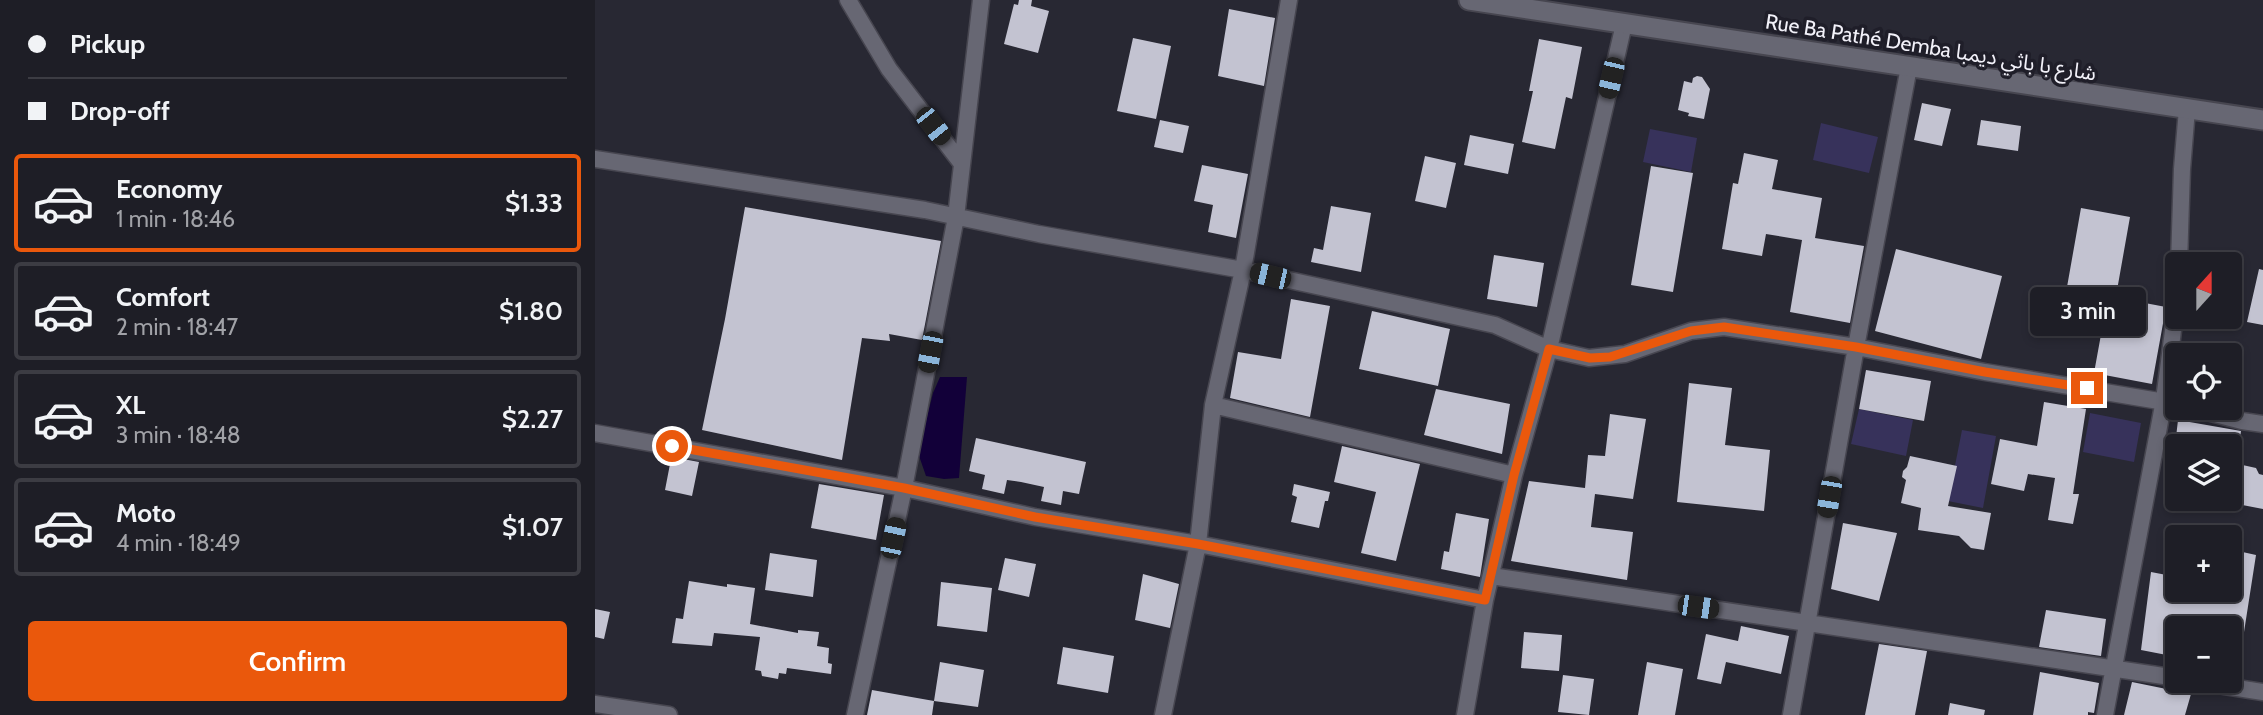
<!DOCTYPE html>
<html lang="en">
<head>
<meta charset="utf-8">
<style>
	body { margin:0; font-family:Cabin,"Noto Sans Arabic",sans-serif; background:#26272e; color:#f1f3f6; height:100vh; display:flex; flex-direction:column; font-size:26px; white-space:nowrap }
	* { box-sizing:border-box; margin:0 }
	p { font-size:23px; color:#a1a2a7 }
	.icon { flex:none; width:38px; height:38px; fill:none; stroke:currentColor; stroke-width:2; stroke-linecap:round; stroke-linejoin:round }
	.map { position:relative; flex:1; overflow:hidden }
	.side { display:flex; flex-direction:column; background:#1e1e26; width:595px }
	.side>* { flex:none }
	.banner { display:grid; align-content:center; height:154px; padding:0 28px; background:#1e1e26 }
	.needle { width:46px; rotate:21deg }
	.fabs { position:absolute; left:1570px; top:252px; display:grid; gap:14px }
	.fabs a { display:grid; place-items:center; width:77px; height:77px; border-radius:7px; background:#1e1e26; box-shadow:0 4px 10px #0003,0 0 0 2px #3c3c43; font-size:35px }
	.end { position:absolute; width:32px; height:32px; margin:-16px; border:9px solid #ea580c; background:#fff; box-shadow:0 0 0 4px #fff }
	.from { border-radius:50% }
	.bubble { position:absolute; height:49px; border-radius:7px; background:#1e1e26; box-shadow:0 4px 10px #0003,0 0 0 2px #3c3c43; font-size:23px; font-weight:600; line-height:49px; text-align:center }
	.car { position:absolute; width:21px; height:42px; margin:-21px -10px; border-radius:9px; box-shadow:0 0 5px 2px #0007; background:linear-gradient(#222 24%,#8ab4d8 0 40%,#222 0 76%,#8ab4d8 0 86%,#222 0) }
	.banner b { display:flex; align-items:center; gap:24px; height:66px; font-size:26px }
	.banner b+b { border-top:2px solid #3c3c43 }
	.banner i { width:18px; height:18px; background:#f1f3f6 }
	ul { padding:0; list-style:none }
	li { display:flex; align-items:center; gap:21px; height:98px; margin:0 14px 10px; padding:0 14px; border:4px solid #3c3c43; border-radius:7px }
	li div { flex:1 }
	li b { display:block; font-size:26px }
	li em { font-style:normal; font-weight:600 }
	li.active { border-color:#ea580c }
	li>.icon { width:63px; height:63px; stroke-width:1.5 }
	.action { display:flex; gap:14px; margin-top:auto; padding:14px 28px }
	.action a { flex:1; height:80px; border-radius:7px; background:#ea580c; color:#fff; font-size:28px; font-weight:600; line-height:80px; text-align:center }
	main { display:flex; flex:1; min-height:0 }
	.map>svg:first-child { display:block }
	.green { fill:#37325b }
	.water { fill:#120039 }
	.building { fill:#c3c3d1 }
	.lines { fill:none; stroke-linecap:round; stroke-linejoin:round }
	.minor-casing { stroke:#474650; stroke-width:19 }
	.tertiary-casing { stroke:#474650; stroke-width:23 }
	.minor { stroke:#676773; stroke-width:16 }
	.tertiary { stroke:#676773; stroke-width:19 }
	.route { stroke:#ea580c; stroke-width:9 }
	.labels { text-anchor:middle; dominant-baseline:central; stroke-width:7; stroke-linejoin:round; paint-order:stroke }
	.street-label { font-size:21px; fill:#f2f1f9; stroke:#1f1e29 }
</style>
</head>
<body>
<main>
<section class="side">
<div class="banner">
<b><i class="from"></i>Pickup</b>
<b><i></i>Drop-off</b>
</div>
<ul>
<li class="active"><svg class="icon" aria-label="car" viewBox="0 0 24 24"><path d="M5 17H2v-5l4-1 3-4h7l3 4 3 1v5h-3M9 17h6M6 11h13"/><circle cx="7" cy="17" r="2"/><circle cx="17" cy="17" r="2"/></svg><div><b>Economy</b><p>1 min · 18:46</p></div><em>$1.33</em></li>
<li><svg class="icon" aria-label="car" viewBox="0 0 24 24"><path d="M5 17H2v-5l4-1 3-4h7l3 4 3 1v5h-3M9 17h6M6 11h13"/><circle cx="7" cy="17" r="2"/><circle cx="17" cy="17" r="2"/></svg><div><b>Comfort</b><p>2 min · 18:47</p></div><em>$1.80</em></li>
<li><svg class="icon" aria-label="car" viewBox="0 0 24 24"><path d="M5 17H2v-5l4-1 3-4h7l3 4 3 1v5h-3M9 17h6M6 11h13"/><circle cx="7" cy="17" r="2"/><circle cx="17" cy="17" r="2"/></svg><div><b>XL</b><p>3 min · 18:48</p></div><em>$2.27</em></li>
<li><svg class="icon" aria-label="car" viewBox="0 0 24 24"><path d="M5 17H2v-5l4-1 3-4h7l3 4 3 1v5h-3M9 17h6M6 11h13"/><circle cx="7" cy="17" r="2"/><circle cx="17" cy="17" r="2"/></svg><div><b>Moto</b><p>4 min · 18:49</p></div><em>$1.07</em></li>
</ul>
<div class="action"><a>Confirm</a></div>
</section>
<div class="map">
<svg width="1668" height="715" viewBox="0 0 1668 715">
	<rect width="100%" height="100%" fill="#282833"/>
	<path class="green" d="M1226 123 1283 137 1274 173 1218 160Z
		M1055 129 1102 138 1096 172 1048 162Z
		M1264 409 1318 420 1311 456 1256 444Z
		M1495 413 1546 423 1539 462 1488 452Z
		M1367 430 1401 436 1388 508 1353 501Z"/>
	<path class="water" d="M345 377H372L364 478 349 479 331 476 323 453 338 393Z"/>
	<path class="building" d="M424 0H437L436 6 454 11 443 53 409 44 419 4 423 5Z
		M634 9 680 18 669 86 623 76Z
		M538 38 576 46 561 119 522 111Z
		M944 39 987 47 977 99 971 97 960 149 927 142 938 91H934Z
		M1102 76 1107 77 1115 89 1109 119 1093 116 1094 113 1083 110 1089 81 1097 83 1098 78Z
		M1327 103 1356 109 1347 146 1319 140Z
		M565 120 594 126 588 153 559 147Z
		M1386 120 1426 126 1423 151 1382 145Z
		M875 135 919 144 913 174 869 165Z
		M1149 153 1183 160 1177 189 1227 198 1220 238 1269 246 1255 323 1195 312 1207 240 1171 234 1167 256 1127 249 1138 183 1143 184Z
		M830 156 861 163 851 208 820 201Z
		M607 165 653 174 641 238 613 232 618 205 599 201Z
		M1056 166 1098 173 1078 292 1036 285Z
		M736 206 776 213 766 272 716 262 719 248 728 250Z
		M150 207 346 241 327 340 294 334 295 341 267 338 247 460 107 430 130 319Z
		M1486 208 1535 217 1521 296 1472 287Z
		M1301 249 1407 276 1386 359 1280 331Z
		M899 255 949 263 942 307 892 299Z
		M1664 269 1668 270V325L1652 322Z
		M1513 296 1571 307 1557 384 1499 373Z
		M696 299 735 306 715 417 635 398 643 352 686 359Z
		M777 311 855 329 843 386 764 369Z
		M1271 370 1336 381 1329 421 1264 409Z
		M1094 383 1137 388 1130 445 1175 450 1169 511 1082 502Z
		M841 389 915 404 907 454 829 435Z
		M1449 402 1491 409 1478 494H1484L1478 524 1453 520 1460 478 1433 474 1429 491 1396 484 1405 439 1442 446Z
		M1015 414 1051 419 1038 499 1000 494 996 527 1038 532 1032 580 916 561 934 481 990 488 993 455 1010 456Z
		M1583 420 1646 431 1641 466H1634V446H1580Z
		M381 438 491 462 484 494 468 491 466 505 446 501 449 487 426 482 412 480 409 494 387 489 390 475 374 471Z
		M747 446 825 464 801 561 766 553 781 492 739 482Z
		M72 456 104 462 97 496 70 490 75 464 70 463Z
		M1315 456 1362 466 1353 506 1396 513 1389 550 1376 548 1364 536 1323 530 1326 508 1306 503 1311 480 1307 477 1308 471 1312 467Z
		M1643 464 1661 468 1664 474 1668 475V509L1637 503Z
		M224 484 289 495 281 540 216 528Z
		M699 484 735 492 733 501H730L724 528 696 522 702 497 697 495Z
		M861 513 894 519 885 577 846 569 849 551 854 552Z
		M1248 523 1302 533 1284 601 1236 589Z
		M1634 549 1661 555 1642 677 1634 676V628H1582V657L1546 650 1556 572 1582 577V590H1634Z
		M175 553 222 560 218 597 170 590Z
		M410 558 441 564 434 597 403 590Z
		M548 574 584 584 575 628 540 620Z
		M94 581 132 587V584L160 588 155 624 203 633V630L224 632 222 646 234 648 233 663 237 664 236 674 192 668 191 674 184 673 183 679 167 676 166 671 160 670 165 637 119 633 117 646 77 643 81 618 88 619Z
		M346 582 397 588 392 632 342 626Z
		M0 609 15 612 9 639 0 637Z
		M1451 610 1511 619 1506 656 1444 647Z
		M1146 626 1194 636 1186 674 1131 662 1126 684 1102 679 1111 634 1143 641Z
		M929 632 967 635 964 671 926 668Z
		M1284 644 1332 651 1320 715H1270Z
		M468 647 519 656 513 693 462 684Z
		M345 662 389 670 383 707 339 701Z
		M1052 662 1088 669 1080 715H1043Z
		M1445 672 1504 683 1499 713 1493 712V715H1438Z
		M968 675 999 679 994 715 963 712Z
		M1537 682 1596 694 1590 715H1529Z
		M277 690 339 701 337 715H272Z
		M1355 703 1390 710 1389 715H1353Z"/>
	<g class="lines">
		<defs>
			<path id="minor" d="M253 0 294 69 367 164
				M0 159 330 210 444 234 648 270 900 325 954 349 994 358 1030 354 1096 331 1129 327 1261 347 1390 372 1582 404
				M1584 264 1587 169 1592 109
				M618 405 919 475
				M1597 408 1647 421 1668 424
				M0 433 309 488 440 517 603 544 890 600
				M896 576 1582 678
				M1598 681 1668 692
				M0 704 74 715
				M260 715 309 488 361 217 386 0
				M568 715 603 544 618 405 648 270 694 0
				M870 715 890 600 919 475 954 349 1029 24
				M1196 715 1261 347 1314 67
				M1510 715 1569 400 1582 300"/>
			<path id="tertiary" d="M874 0 1668 120"/>
		</defs>
		<use href="#minor" class="minor-casing"/>
		<use href="#tertiary" class="tertiary-casing"/>
		<use href="#minor" class="minor"/>
		<use href="#tertiary" class="tertiary"/>
	</g>
	<g class="lines">
		<path class="route" d="M77 446 309 488 440 517 603 544 890 600 919 475 954 349 995 358 1015 357 1096 331 1129 327 1261 347 1390 372 1492 388"/>
	</g>
	<g class="labels">
		<g class="street-label">
			<text transform="translate(1336 47) rotate(9)">Rue Ba Pathé Demba شارع با باثي ديمبا</text>
		</g>
	</g>
</svg>
<div class="fabs">
<a><svg class="needle" viewBox="-14 -14 28 28"><path d="M0-13l5 13h-10z" fill="#e53935"/><path d="M0 13l5-13h-10z" fill="#a1a2a7"/></svg></a>
<a><svg class="icon" aria-label="locate" viewBox="0 0 24 24"><circle cx="12" cy="12" r="6"/><path d="M12 2v4M12 18v4M2 12h4M18 12h4"/></svg></a>
<a><svg class="icon" aria-label="layers" viewBox="0 0 24 24"><path d="M12 4l9 5-9 5-9-5zM3 14l9 5 9-5"/></svg></a>
<a>+</a>
<a>−</a>
</div>
<i class="end from" style="left:77px;top:446px"></i>
<i class="end" style="left:1492px;top:388px"></i>
<div class="bubble" style="left:1435px;top:287px;width:116px">3 min</div>
<i class="car" style="left:1016px;top:78px;rotate:193deg"></i>
<i class="car" style="left:338px;top:126px;rotate:142deg"></i>
<i class="car" style="left:675px;top:276px;rotate:283deg"></i>
<i class="car" style="left:335px;top:352px;rotate:191deg"></i>
<i class="car" style="left:1234px;top:497px;rotate:190deg"></i>
<i class="car" style="left:298px;top:538px;rotate:12deg"></i>
<i class="car" style="left:1103px;top:607px;rotate:98deg"></i>
</div>
</main>
</body>
</html>
